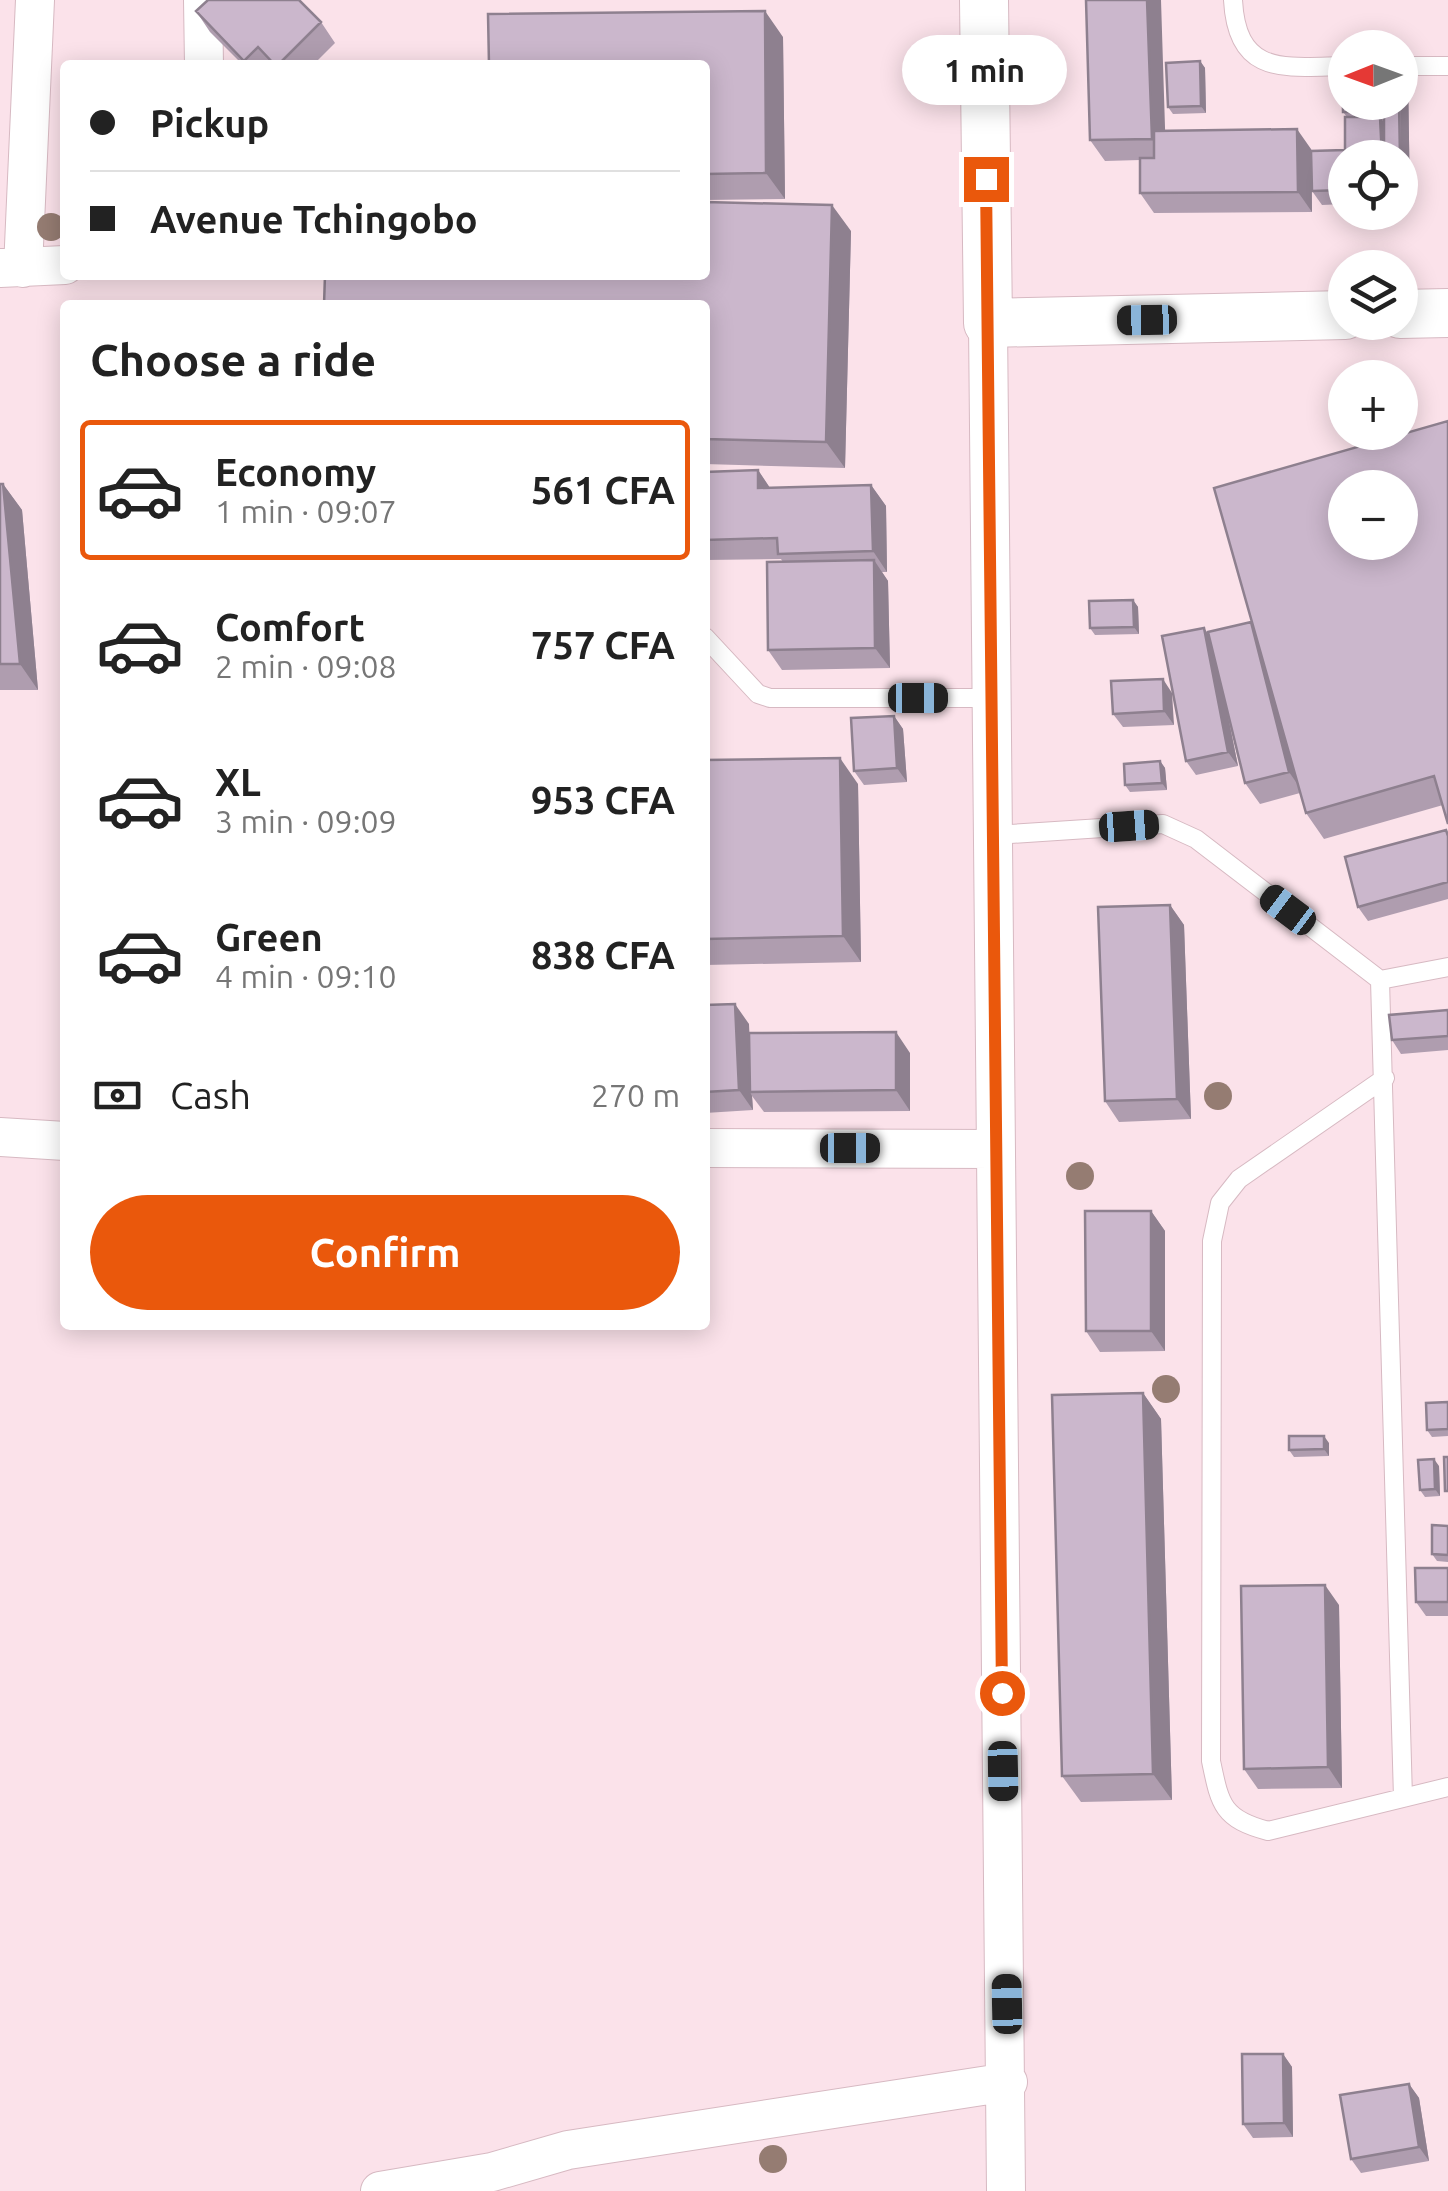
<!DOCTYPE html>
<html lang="en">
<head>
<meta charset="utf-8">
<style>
	body { margin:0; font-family:Ubuntu,sans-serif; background:#f6f6f6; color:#222; height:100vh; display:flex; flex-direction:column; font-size:38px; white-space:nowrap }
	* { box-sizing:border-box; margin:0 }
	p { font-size:32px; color:#767676 }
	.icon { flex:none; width:55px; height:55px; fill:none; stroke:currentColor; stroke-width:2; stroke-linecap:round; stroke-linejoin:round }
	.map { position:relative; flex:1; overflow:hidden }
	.details { position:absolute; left:60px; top:300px; width:650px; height:1030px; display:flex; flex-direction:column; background:#fff; border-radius:10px; box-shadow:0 5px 25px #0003 }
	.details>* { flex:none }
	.guide { position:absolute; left:60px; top:60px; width:650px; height:220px; border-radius:10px; box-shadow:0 5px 25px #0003; display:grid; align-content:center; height:220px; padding:0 30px; background:#fff }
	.needle { width:65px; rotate:269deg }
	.tools { position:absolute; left:1328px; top:30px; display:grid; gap:20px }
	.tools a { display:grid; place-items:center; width:90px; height:90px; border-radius:50%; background:#fff; box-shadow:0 5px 25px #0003; font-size:50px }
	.end { position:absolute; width:45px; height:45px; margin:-22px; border:12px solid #ea580c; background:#fff; box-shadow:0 0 0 5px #fff }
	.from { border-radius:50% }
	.bubble { position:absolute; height:70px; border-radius:35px; background:#fff; box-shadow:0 5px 25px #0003; font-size:32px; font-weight:600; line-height:70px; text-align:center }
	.car { position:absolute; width:30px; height:60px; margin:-30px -15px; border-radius:12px; box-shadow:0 0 8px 2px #0007; background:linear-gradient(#222 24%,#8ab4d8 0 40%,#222 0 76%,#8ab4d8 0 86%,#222 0) }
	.guide b { display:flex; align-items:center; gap:35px; height:95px; font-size:38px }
	.guide b+b { border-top:2px solid #e0e0e0 }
	.guide i { width:25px; height:25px; background:#222 }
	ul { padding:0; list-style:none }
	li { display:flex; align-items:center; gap:30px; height:140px; margin:0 20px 15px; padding:0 10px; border:5px solid transparent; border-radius:10px }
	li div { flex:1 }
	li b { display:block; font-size:38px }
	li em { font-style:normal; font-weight:600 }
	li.active { border-color:#ea580c }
	li>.icon { width:90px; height:90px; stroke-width:1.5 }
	h2 { padding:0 30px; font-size:45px; line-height:120px }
	.pay { display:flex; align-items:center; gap:25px; height:110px; padding:0 30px; font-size:38px }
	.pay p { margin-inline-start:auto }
	.primary-button { display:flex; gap:20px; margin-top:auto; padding:20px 30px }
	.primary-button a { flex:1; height:115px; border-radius:60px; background:#ea580c; color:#fff; font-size:40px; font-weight:600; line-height:115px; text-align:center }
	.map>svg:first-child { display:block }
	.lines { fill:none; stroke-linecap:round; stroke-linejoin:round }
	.service-casing { stroke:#d7b9c2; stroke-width:20 }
	.minor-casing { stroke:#d7b9c2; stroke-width:40 }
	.tertiary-casing { stroke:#d7b9c2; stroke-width:50 }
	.service { stroke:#fff; stroke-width:18 }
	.minor { stroke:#fff; stroke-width:38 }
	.tertiary { stroke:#fff; stroke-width:48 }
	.tree { fill:#957c72 }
	.wall { fill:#af9daf }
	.shaded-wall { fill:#8e808f }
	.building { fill:#cbb7cc; stroke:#8e808f; stroke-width:2.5; fill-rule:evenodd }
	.route { stroke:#ea580c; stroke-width:12 }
</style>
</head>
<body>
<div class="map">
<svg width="1448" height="2191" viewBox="0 0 1448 2191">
	<rect width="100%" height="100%" fill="#fbe2ea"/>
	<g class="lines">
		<defs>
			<path id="service" d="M1233 0C1237 77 1285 67 1345 66
				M1400 66H1448
				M705 637 758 694 770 698H993
				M995 835 1163 824 1196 839 1380 980 1448 967
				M1380 980 1403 1798
				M1385 1078 1239 1179 1220 1203 1212 1241 1211 1761C1220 1804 1222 1819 1268 1831L1448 1787"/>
			<path id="minor" d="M203 0 204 65
				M0 268 65 265
				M23 268 35 0
				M988 323 1006 2191
				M0 1137 65 1141
				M705 1148 995 1149
				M380 2191 492 2172 568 2150 1008 2082"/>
			<path id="tertiary" d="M984 0 988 323 1345 315
				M1400 314 1448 313"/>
		</defs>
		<use href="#service" class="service-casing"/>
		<use href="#minor" class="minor-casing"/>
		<use href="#tertiary" class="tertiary-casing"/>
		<use href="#service" class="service"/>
		<use href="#minor" class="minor"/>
		<use href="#tertiary" class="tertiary"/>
	</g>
	<g class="tree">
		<circle cx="51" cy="227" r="14"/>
		<circle cx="1218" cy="1096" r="14"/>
		<circle cx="1080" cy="1176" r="14"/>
		<circle cx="1166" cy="1389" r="14"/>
		<circle cx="773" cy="2159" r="14"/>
	</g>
	<path class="wall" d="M196 11 321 22 335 43 313 65H243L210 32Z
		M783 37 785 199 705 200V65Z
		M1200 61 1205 68 1206 113 1173 114 1168 107Z
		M1400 63 1408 74 1410 204H1400V158H1345V204L1322 205 1312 191V155V212L1154 213 1140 193V160L1105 161 1090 140 1165 130 1311 149 1312 151 1345 150 1347 117 1343 112 1400 102Z
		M851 231 845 468 705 464V305Z
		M1448 421 1443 805 1324 839 1306 813 1300 793 1260 804 1245 783 1227 711 1238 766 1196 775 1186 761 1204 628 1208 634 1251 622Z
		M758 470 770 488 871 485 886 506 887 572H882L888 581 890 668 782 670 768 650 783 562 781 559 705 560V472Z
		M0 484H3L22 510 38 690H0Z
		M1133 600 1138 607 1139 634 1095 635 1090 628Z
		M1163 679 1174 725 1123 727 1113 714Z
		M894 716 903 729 907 782 864 785 854 771Z
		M705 760 858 784 861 962 705 965Z
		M1160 761 1165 768 1167 790 1130 792 1125 785Z
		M1446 830 1448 832V899L1368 921 1358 907Z
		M1170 905 1184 925 1191 1119 1119 1122 1105 1101Z
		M705 1005 749 1024V1033L910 1053V1111L764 1112 752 1096 753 1110 705 1113Z
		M1448 1010V1050L1401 1054 1392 1040Z
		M1151 1211 1165 1231V1351L1100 1352 1086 1331Z
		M1143 1393 1161 1419 1172 1800 1081 1802 1062 1776Z
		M1448 1402V1436L1432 1437 1427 1430Z
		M1329 1443V1456L1294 1457 1289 1450Z
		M1439 1466 1440 1496 1425 1497 1420 1490Z
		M1448 1526V1562L1437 1561 1432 1554Z
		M1448 1568V1616H1426L1416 1602Z
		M1339 1605 1342 1788 1258 1789 1244 1769Z
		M1283 2054 1292 2067 1293 2137 1253 2138 1243 2124Z
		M1409 2084 1419 2098 1429 2161 1361 2173 1351 2159Z"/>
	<path class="shaded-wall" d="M1147 0H1161L1166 159 1152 139Z
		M765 11 783 37 785 199 766 173Z
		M1200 61 1205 68 1206 113 1201 106Z
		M1400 63 1408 74 1410 204 1401 190Z
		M1380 117 1390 131 1391 158H1382Z
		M1297 129 1311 149 1312 212 1298 192Z
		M832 205 851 231 845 468 826 442Z
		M758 470 772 491 758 488Z
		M3 484 22 510 38 690 20 664Z
		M871 485 886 506 887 572 873 551Z
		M874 560 888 581 890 668 875 648Z
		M1133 600 1138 607 1139 634 1134 627Z
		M1251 622 1303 792 1289 772Z
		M1204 628 1213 642 1238 766 1228 752Z
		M1163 679 1172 693 1174 725 1164 711Z
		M894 716 903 729 907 782 897 768Z
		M840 758 858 784 861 962 843 936Z
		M1160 761 1165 768 1167 790 1162 783Z
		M1170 905 1184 925 1191 1119 1177 1099Z
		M735 1004 749 1024 752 1092H750L752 1096 753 1110 739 1090Z
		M896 1032 910 1053V1111L896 1090Z
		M1151 1211 1165 1231V1351L1151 1331Z
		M1143 1393 1161 1419 1172 1800 1153 1774Z
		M1324 1436 1329 1443V1456L1324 1449Z
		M1434 1459 1439 1466 1440 1496 1435 1489Z
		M1325 1585 1339 1605 1342 1788 1328 1767Z
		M1283 2054 1292 2067 1293 2137 1284 2123Z
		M1409 2084 1419 2098 1429 2161 1419 2147Z"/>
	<path class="building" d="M208 0H299L321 22 278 65H275L258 47 244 61 196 11Z
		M1086 0H1147L1152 139 1090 140Z
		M765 11 766 173 705 174V65H489L488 14Z
		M1200 61 1201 106 1168 107 1166 63Z
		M1342 61H1345V102H1399L1400 158H1384V112H1343Z
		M1345 117H1380L1382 158H1345V190L1312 191 1311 151 1345 150Z
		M1297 129 1298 192 1140 193V158H1154V131Z
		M705 202 832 205 826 442 705 439V305H324L325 275H705Z
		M1448 421V824L1434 776 1306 813 1214 488ZM1345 488H1400V542H1345Z
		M758 470V488L871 485 873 551 778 554 777 538 705 540V472Z
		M0 484H3L20 664H0Z
		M874 560 875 648 768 650 767 562Z
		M1133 600 1134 627 1090 628 1089 601Z
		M1251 622 1289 772 1245 783 1208 632Z
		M1204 628 1228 752 1186 761 1162 636Z
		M1163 679 1164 711 1113 714 1111 681Z
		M894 716 897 768 854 771 851 718Z
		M840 758 843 936 705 939V760Z
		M1160 761 1162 783 1125 785 1124 764Z
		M1446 830 1448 836V882L1358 907 1345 857Z
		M1170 905 1177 1099 1105 1101 1098 907Z
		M735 1004 739 1090 705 1092V1005Z
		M1448 1010V1036L1392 1040 1389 1015Z
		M896 1032V1090L750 1092 749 1033Z
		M1085 1211H1151V1331H1086Z
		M1143 1393 1153 1774 1062 1776 1052 1395Z
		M1448 1402V1429L1427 1430 1426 1403Z
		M1289 1436H1324V1449L1289 1450Z
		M1444 1457H1448V1491H1445Z
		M1434 1459 1435 1489 1420 1490 1418 1460Z
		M1432 1525 1448 1526V1555L1432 1554Z
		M1415 1568H1448V1602H1416Z
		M1325 1585 1328 1767 1244 1769 1241 1586Z
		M1242 2054H1283L1284 2123 1243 2124Z
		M1409 2084 1419 2147 1351 2159 1340 2095Z"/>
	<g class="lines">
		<path class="route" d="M986 179 1002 1693"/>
	</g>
</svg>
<div class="tools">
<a><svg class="needle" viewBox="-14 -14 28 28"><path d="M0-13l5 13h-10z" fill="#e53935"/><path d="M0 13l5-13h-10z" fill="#767676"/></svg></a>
<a><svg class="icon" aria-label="locate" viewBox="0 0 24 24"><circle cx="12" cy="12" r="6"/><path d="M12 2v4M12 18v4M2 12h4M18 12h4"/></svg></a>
<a><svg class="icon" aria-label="layers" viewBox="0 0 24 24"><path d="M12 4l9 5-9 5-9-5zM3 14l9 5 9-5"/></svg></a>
<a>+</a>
<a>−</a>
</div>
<i class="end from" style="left:1002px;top:1693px"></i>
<i class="end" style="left:986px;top:179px"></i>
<div class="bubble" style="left:902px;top:35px;width:165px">1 min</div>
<i class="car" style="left:1147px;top:320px;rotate:269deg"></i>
<i class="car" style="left:918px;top:698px;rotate:90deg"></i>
<i class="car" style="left:1129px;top:826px;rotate:86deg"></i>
<i class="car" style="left:1288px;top:910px;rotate:307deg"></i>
<i class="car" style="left:850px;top:1148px;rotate:90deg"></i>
<i class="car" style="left:1003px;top:1771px;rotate:179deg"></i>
<i class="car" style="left:1007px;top:2004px;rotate:359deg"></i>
<div class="guide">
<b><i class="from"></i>Pickup</b>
<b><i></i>Avenue Tchingobo</b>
</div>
<section class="details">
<h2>Choose a ride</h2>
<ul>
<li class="active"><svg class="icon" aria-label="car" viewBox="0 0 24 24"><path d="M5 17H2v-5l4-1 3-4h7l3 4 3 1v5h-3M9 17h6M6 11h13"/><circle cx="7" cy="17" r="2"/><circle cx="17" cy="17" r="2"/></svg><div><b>Economy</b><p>1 min · 09:07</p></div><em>561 CFA</em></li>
<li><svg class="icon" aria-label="car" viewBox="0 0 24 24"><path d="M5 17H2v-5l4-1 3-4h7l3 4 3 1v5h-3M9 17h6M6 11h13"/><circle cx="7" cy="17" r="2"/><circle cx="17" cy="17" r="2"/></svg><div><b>Comfort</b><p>2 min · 09:08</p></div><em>757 CFA</em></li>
<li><svg class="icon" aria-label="car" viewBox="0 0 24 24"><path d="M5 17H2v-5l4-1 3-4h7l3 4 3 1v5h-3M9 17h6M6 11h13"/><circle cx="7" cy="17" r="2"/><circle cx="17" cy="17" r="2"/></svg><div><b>XL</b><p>3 min · 09:09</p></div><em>953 CFA</em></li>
<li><svg class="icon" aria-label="car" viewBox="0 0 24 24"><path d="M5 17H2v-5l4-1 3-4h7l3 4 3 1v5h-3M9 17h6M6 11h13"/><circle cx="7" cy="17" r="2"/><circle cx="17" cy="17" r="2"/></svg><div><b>Green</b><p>4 min · 09:10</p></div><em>838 CFA</em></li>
</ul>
<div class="pay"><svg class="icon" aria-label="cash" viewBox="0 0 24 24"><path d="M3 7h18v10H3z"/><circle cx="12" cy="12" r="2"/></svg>Cash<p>270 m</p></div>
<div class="primary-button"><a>Confirm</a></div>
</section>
</div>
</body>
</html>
